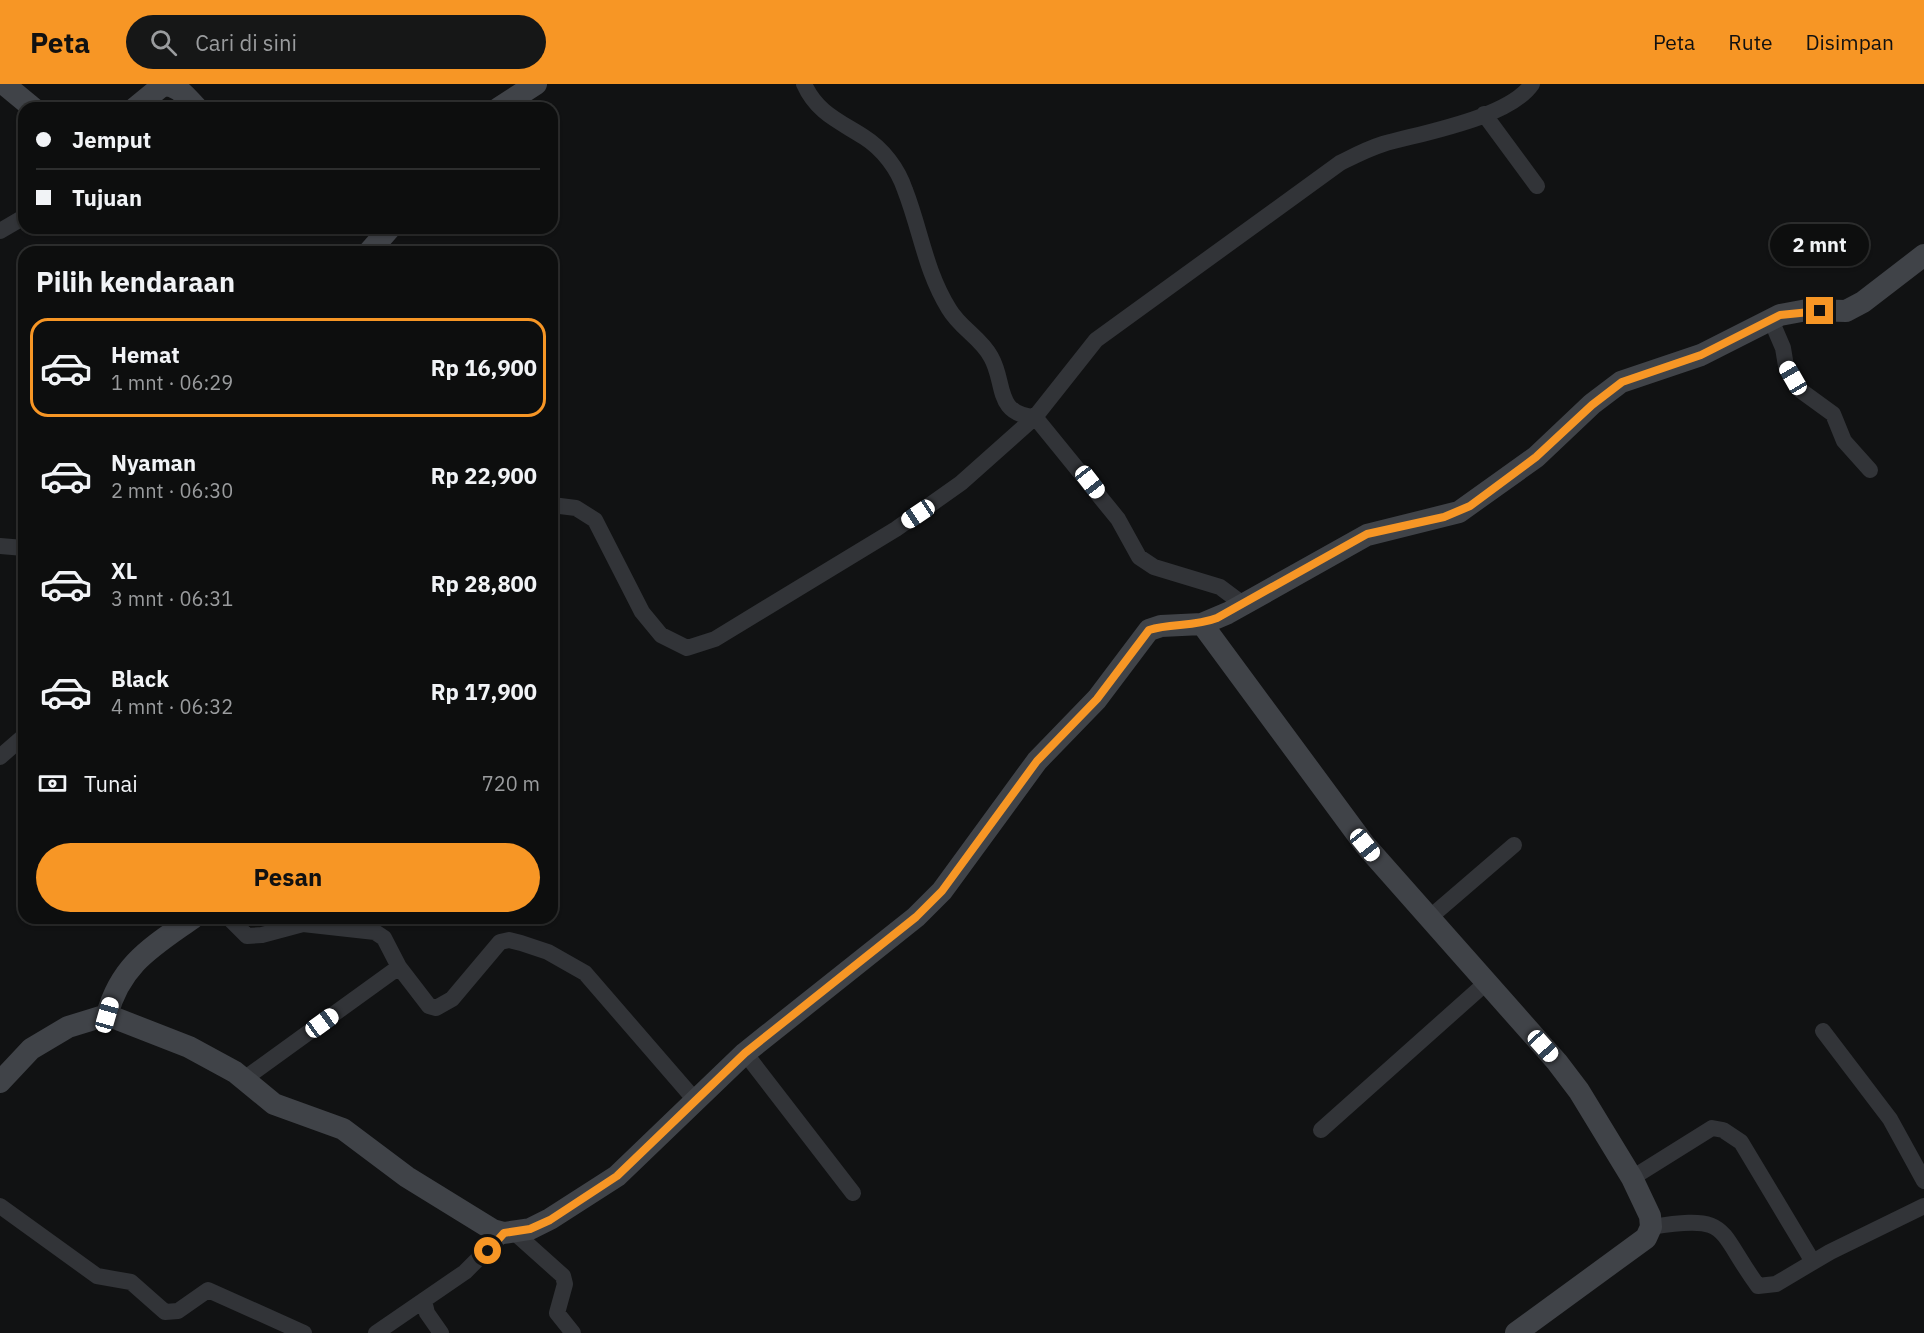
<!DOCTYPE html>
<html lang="id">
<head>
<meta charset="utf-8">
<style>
	body { margin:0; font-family:"IBM Plex Sans",sans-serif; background:#161717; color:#f1f3f6; height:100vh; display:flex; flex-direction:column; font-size:22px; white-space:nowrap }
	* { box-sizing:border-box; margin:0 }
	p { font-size:20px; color:#9a9c9e }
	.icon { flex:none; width:33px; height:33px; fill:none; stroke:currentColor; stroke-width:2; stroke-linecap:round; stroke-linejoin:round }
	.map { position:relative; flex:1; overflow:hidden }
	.details { position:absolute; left:18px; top:162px; width:540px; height:678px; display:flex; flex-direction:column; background:#0d0e0e; border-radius:18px; box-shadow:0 2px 4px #0004,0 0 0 2px #2d2e2e }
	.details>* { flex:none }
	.top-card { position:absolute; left:18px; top:18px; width:540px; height:132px; border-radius:18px; box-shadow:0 2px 4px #0004,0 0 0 2px #2d2e2e; display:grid; align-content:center; height:132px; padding:0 18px; background:#0d0e0e }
	.end { position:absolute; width:27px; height:27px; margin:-14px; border:8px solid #f79625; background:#111; box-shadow:0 0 0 3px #111 }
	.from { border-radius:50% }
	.bubble { position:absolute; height:42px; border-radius:21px; background:#0d0e0e; box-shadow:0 2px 4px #0004,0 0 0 2px #2d2e2e; font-size:20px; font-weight:700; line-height:42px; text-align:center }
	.car { position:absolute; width:18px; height:36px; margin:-18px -9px; border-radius:8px; box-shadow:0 0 4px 2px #0007; background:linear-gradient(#fff 24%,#345 0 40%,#fff 0 76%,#345 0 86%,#fff 0) }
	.top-card b { display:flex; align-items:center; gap:21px; height:57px; font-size:22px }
	.top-card b+b { border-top:2px solid #2d2e2e }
	.top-card i { width:15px; height:15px; background:#f1f3f6 }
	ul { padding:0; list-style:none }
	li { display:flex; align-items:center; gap:18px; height:99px; margin:0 12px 9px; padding:0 6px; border:3px solid transparent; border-radius:18px }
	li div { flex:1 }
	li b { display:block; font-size:22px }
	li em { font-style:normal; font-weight:700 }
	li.current { border-color:#f79625 }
	li>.icon { width:54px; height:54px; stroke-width:1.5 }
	h2 { padding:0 18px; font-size:27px; line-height:72px }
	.pay { display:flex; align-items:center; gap:15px; height:66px; padding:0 18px; font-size:22px }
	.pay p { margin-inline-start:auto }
	.action { display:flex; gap:12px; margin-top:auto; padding:12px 18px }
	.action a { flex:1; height:69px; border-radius:36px; background:#f79625; color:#111; font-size:24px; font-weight:700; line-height:69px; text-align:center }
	header { display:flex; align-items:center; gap:36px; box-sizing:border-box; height:84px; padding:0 30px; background:#f79625; color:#111 }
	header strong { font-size:28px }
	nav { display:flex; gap:33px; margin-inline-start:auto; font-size:21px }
	.search { width:420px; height:54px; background:#161717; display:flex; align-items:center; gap:15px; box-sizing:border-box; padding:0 21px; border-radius:33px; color:#9a9c9e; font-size:22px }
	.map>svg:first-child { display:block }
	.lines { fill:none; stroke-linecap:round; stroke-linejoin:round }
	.street { stroke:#323438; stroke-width:16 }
	.secondary { stroke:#404348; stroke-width:22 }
	.route { stroke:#f79625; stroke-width:8 }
</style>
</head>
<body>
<header>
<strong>Peta</strong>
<div class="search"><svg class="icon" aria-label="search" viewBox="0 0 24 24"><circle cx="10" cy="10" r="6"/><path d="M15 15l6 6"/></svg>Cari di sini</div>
<nav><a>Peta</a><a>Rute</a><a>Disimpan</a></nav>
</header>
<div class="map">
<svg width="1924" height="1249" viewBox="0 0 1924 1249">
	<rect width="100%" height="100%" fill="#111213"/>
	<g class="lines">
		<path class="street" d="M804 0C817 29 839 37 864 53 883 65 898 85 905 106 921 147 925 186 949 225 960 244 981 254 991 273 1006 299 994 330 1035 333L1118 435 1139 473 1154 483 1220 503 1244 521
			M1484 30 1537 102
			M0 147 24 133
			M1771 236 1783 264 1786 282 1800 306 1833 330 1844 357 1870 386
			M552 421 576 424 595 436 642 528 661 551 687 564 715 555 896 445 961 399 1035 333 1096 256 1340 79C1354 72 1367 65 1383 60 1421 49 1509 34 1532 0
			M0 462 24 464
			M0 673 24 652
			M229 834 247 852 262 851 303 840 375 848 384 854 399 883
			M1428 835 1514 761
			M1823 947 1890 1035 1924 1097
			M745 969 853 1109
			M244 995 399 883 429 922 436 924 452 915 500 858 509 856 521 859 548 868 585 889 695 1016
			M1321 1046 1487 898
			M1632 1094 1712 1044 1723 1046 1741 1058 1813 1178
			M0 1122 97 1192 131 1198 165 1228 178 1227 208 1206 304 1249
			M1651 1143C1732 1130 1716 1145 1758 1202L1776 1200 1830 1168 1924 1122
			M515 1149 563 1192 565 1200 557 1229 573 1249
			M424 1217 427 1229 441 1249
			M376 1249 465 1188 504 1149"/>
		<path class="secondary" d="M4 0 33 24
			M135 24 163 1C179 1 186 13 197 24
			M499 24 536 0
			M369 168 390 144
			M1202 540 1365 761 1557 978 1579 1007 1632 1094 1650 1132 1651 1143 1646 1154 1516 1249
			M107 931C121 880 152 863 193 834
			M0 998 31 965 68 943 107 931 189 963 235 988 274 1020 343 1045 407 1093 493 1146 504 1149 530 1145 550 1135 617 1092 745 969 916 833 942 807 1037 677 1097 615 1149 546 1161 542 1202 540 1228 529 1367 451 1459 428 1536 373 1592 320 1621 298 1701 271 1780 231 1807 226 1846 227 1863 218 1924 171"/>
	</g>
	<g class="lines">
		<path class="route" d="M488 1167 504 1149 530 1145 550 1136 617 1092 745 969 916 833 942 807 1037 677 1097 615 1149 546C1171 539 1194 543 1217 534L1367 450 1444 433 1470 422 1536 373 1592 321 1622 298 1701 271 1780 231 1820 227"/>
	</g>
</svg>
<i class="end from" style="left:488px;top:1167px"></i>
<i class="end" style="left:1820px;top:227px"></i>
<div class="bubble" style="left:1770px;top:140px;width:99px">2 mnt</div>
<i class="car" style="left:1793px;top:294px;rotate:330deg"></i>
<i class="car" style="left:1090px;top:398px;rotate:142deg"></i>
<i class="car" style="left:918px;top:430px;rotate:236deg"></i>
<i class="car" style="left:1365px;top:761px;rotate:141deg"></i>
<i class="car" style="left:107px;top:931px;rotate:16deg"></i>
<i class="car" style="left:322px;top:939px;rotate:54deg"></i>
<i class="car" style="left:1543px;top:962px;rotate:138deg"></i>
<div class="top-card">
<b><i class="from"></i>Jemput</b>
<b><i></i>Tujuan</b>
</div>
<section class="details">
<h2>Pilih kendaraan</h2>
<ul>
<li class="current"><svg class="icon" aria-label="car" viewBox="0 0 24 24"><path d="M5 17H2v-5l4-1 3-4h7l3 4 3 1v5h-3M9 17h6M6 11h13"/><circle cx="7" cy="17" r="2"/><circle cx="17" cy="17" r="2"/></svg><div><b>Hemat</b><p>1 mnt · 06:29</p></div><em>Rp 16,900</em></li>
<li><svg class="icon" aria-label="car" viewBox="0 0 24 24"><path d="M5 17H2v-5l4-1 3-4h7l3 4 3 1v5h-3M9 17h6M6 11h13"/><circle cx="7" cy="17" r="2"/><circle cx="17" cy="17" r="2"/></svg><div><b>Nyaman</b><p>2 mnt · 06:30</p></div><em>Rp 22,900</em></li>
<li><svg class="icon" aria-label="car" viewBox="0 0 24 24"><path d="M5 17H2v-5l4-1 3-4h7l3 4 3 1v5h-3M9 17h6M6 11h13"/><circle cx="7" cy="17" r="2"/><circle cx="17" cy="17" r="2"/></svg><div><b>XL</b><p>3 mnt · 06:31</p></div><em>Rp 28,800</em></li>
<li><svg class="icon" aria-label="car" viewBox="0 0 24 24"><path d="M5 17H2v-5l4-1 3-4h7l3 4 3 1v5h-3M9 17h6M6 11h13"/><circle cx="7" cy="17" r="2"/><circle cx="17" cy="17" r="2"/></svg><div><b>Black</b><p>4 mnt · 06:32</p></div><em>Rp 17,900</em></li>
</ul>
<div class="pay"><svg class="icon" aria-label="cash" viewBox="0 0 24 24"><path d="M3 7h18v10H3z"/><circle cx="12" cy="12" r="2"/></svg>Tunai<p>720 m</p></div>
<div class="action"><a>Pesan</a></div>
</section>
</div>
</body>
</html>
